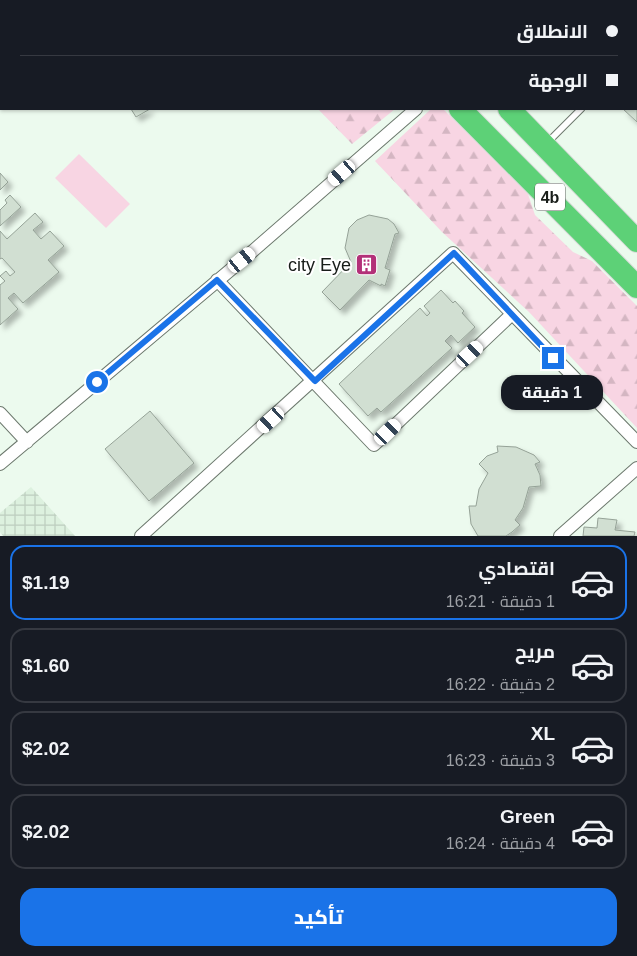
<!DOCTYPE html>
<html lang="ar">
<head>
<meta charset="utf-8">
<style>
	body { margin:0; font-family:Arial,Cairo,sans-serif; background:#242831; color:#f1f3f6; direction:rtl; height:100vh; display:flex; flex-direction:column; font-size:19px; white-space:nowrap }
	* { box-sizing:border-box; margin:0 }
	p { font-size:16px; color:#9ea1a6 }
	.icon { flex:none; width:28px; height:28px; fill:none; stroke:currentColor; stroke-width:2; stroke-linecap:round; stroke-linejoin:round }
	.map { position:relative; height:536px; overflow:hidden; direction:ltr }
	.details { display:flex; flex-direction:column; background:#171b24; flex:1 }
	.details>* { flex:none }
	.banner { position:absolute; left:0px; top:0px; width:638px; height:110px; box-shadow:0 1px 4px #0004; direction:rtl; display:grid; align-content:center; height:110px; padding:0 20px; background:#171b24 }
	.end { position:absolute; width:22px; height:22px; margin:-11px; border:6px solid #1a73e8; background:#fff; box-shadow:0 0 0 2px #fff }
	.from { border-radius:50% }
	.bubble { position:absolute; height:35px; border-radius:15px; background:#171b24; box-shadow:0 1px 4px #0004; font-size:16px; font-weight:800; line-height:35px; text-align:center; direction:rtl }
	.car { position:absolute; width:15px; height:30px; margin:-15px -8px; border-radius:6px; box-shadow:0 0 4px 1px #0007; background:linear-gradient(#fff 24%,#345 0 40%,#fff 0 76%,#345 0 86%,#fff 0) }
	.banner b { display:flex; align-items:center; gap:18px; height:48px; font-size:19px }
	.banner b+b { border-top:1px solid #363941 }
	.banner i { width:12px; height:12px; background:#f1f3f6 }
	ul { padding:9px 0 0; list-style:none }
	li { display:flex; align-items:center; gap:15px; height:75px; margin:0 10px 8px; padding:0 10px; border:2px solid #363941; border-radius:15px }
	li div { flex:1 }
	li b { display:block; font-size:19px }
	li em { font-style:normal; font-weight:800 }
	li.selected { border-color:#1a73e8 }
	li>.icon { width:45px; height:45px; stroke-width:1.5 }
	.cta { display:flex; gap:10px; margin-top:auto; padding:10px 20px }
	.cta a { flex:1; height:58px; border-radius:15px; background:#1a73e8; color:#fff; font-size:20px; font-weight:800; line-height:58px; text-align:center }
	.map>svg:first-child { display:block }
	.industrial { fill:url(#industrial-grid) }
	.grass { fill:#f8d5e3 }
	.forest { fill:url(#forest-firs) }
	.building { fill:#d1dfd2; stroke:#95a297; filter:url(#shadow) }
	.lines { fill:none; stroke-linecap:round; stroke-linejoin:round }
	.lane-casing { stroke:#6c786d; stroke-width:8 }
	.street-casing { stroke:#6c786d; stroke-width:14 }
	.secondary-casing { stroke:#6c786d; stroke-width:19 }
	.highway-casing { stroke:#dadbda; stroke-width:24 }
	.lane { stroke:#fff; stroke-width:6 }
	.street { stroke:#fff; stroke-width:12 }
	.secondary { stroke:#cef1d6; stroke-width:18 }
	.highway { stroke:#5dd177; stroke-width:22 }
	.route { stroke:#1a73e8; stroke-width:6 }
	.labels { text-anchor:middle; dominant-baseline:central; stroke-width:4; stroke-linejoin:round; paint-order:stroke }
	.shield { fill:#fff; stroke:#5d615e; stroke-width:1 }
	.shield-label { font-size:16px; font-weight:bold; fill:#181d19 }
	.poi-label { font-size:18px; fill:#181d19; stroke:#fff; text-anchor:end }
</style>
</head>
<body>
<div class="map">
<svg width="637" height="536" viewBox="0 0 637 536">
	<defs>
		<pattern id="industrial-grid" width="8" height="8" patternUnits="userSpaceOnUse" patternTransform="scale(1.25)"><rect width="8" height="8" fill="#ddf1df"/><path d="M0 4h8M4 0v8" fill="none" stroke="#bdcebf"/></pattern>
		<pattern id="forest-firs" width="22" height="20" patternUnits="userSpaceOnUse" patternTransform="scale(1.25)"><rect width="22" height="20" fill="#f8d5e3"/><path d="M5 1l3.5 6h-7zM16 11l3.5 6h-7z" fill="#d4b6c2"/></pattern>
		<filter id="shadow"><feDropShadow dx="4.5" dy="4.5" stdDeviation="2.5" flood-color="#0004"/></filter>
	</defs>
	<rect width="100%" height="100%" fill="#ecfaee"/>
	<path class="industrial" d="M31 487 75 536H3L0 532V513Z"/>
	<path class="grass" d="M79 154 130 204 106 228 55 178Z"/>
	<path class="forest" d="M318 109H395L352 144Z
		M431 109H443L527 191 535 215 573 252 592 261 637 306V428L529 312 442 232 375 161Z"/>
	<path class="building" d="M637 95V122L623 109H636Z
		M131 109H150L136 117Z
		M0 173 8 182 0 190Z
		M10 195 21 207 0 226V210L7 203 5 200Z
		M35 213 43 222 33 230 41 239 50 231 64 246 48 260 59 272 23 303 14 293 8 298 18 309 0 325V285L5 281 0 276 6 271 10 276 15 272 2 258 0 259V231L7 239Z
		M369 215 388 219 394 224 399 233 395 234 385 268 390 270 385 286 381 284V286L369 280 340 310 322 292 351 262 345 248 349 228 357 220Z
		M441 290 453 303 455 301 464 311 462 313 475 327 458 343 451 335 445 341 452 348 381 412 377 408 368 416 339 384 420 308 427 316 430 313 424 306Z
		M150 411 194 463 149 501 105 449Z
		M497 446 516 447 534 455 540 462 535 464 540 475 541 486 529 487 523 508 515 520 520 525 512 532 506 536H478L471 524 469 506H476L479 489 488 473 479 464 487 456 498 452Z
		M598 518 617 520 615 530 635 532 634 536H583L584 527 597 528Z"/>
	<g class="lines">
		<defs>
			<path id="lane" d="M547 143 581 109"/>
			<path id="street" d="M467 0 468 1
				M217 280 374 445 511 315
				M0 413 27 442
				M0 464 254 250 416 109
				M141 536 453 253 637 442
				M560 536 637 468"/>
			<path id="secondary" d="M23 1 25 0
				M0 22 1 21"/>
			<path id="highway" d="M355 0 356 1
				M402 0 403 1
				M460 109 637 287
				M509 109 637 241"/>
		</defs>
		<use href="#lane" class="lane-casing"/>
		<use href="#street" class="street-casing"/>
		<use href="#secondary" class="secondary-casing"/>
		<use href="#highway" class="highway-casing"/>
		<use href="#lane" class="lane"/>
		<use href="#street" class="street"/>
		<use href="#secondary" class="secondary"/>
		<use href="#highway" class="highway"/>
	</g>
	<g class="lines">
		<path class="route" d="M97 382 217 280 315 381 454 253 553 358"/>
	</g>
	<defs>
		<symbol id="building-square" viewBox="-11 -11 22 22"><rect x="-9" y="-9" width="18" height="18" rx="4" fill="#b33078" stroke="#fff"/><path d="M-4-6H4V6H1V3H-1V6H-4ZM-2.5-4.3h1.7v1.8h-1.7ZM.8-4.3h1.7v1.8H.8ZM-2.5-1h1.7V.8h-1.7ZM.8-1h1.7V.8H.8Z" fill="#fff"/></symbol>
	</defs>
	<g fill-rule="evenodd">
		<use href="#building-square" x="354" y="252" width="25" height="25"/>
	</g>
	<g class="labels">
		<rect class="shield" x="535" y="183.5" width="30" height="27" rx="4"/>
		<g class="shield-label">
			<text x="550" y="197">4b</text>
		</g>
		<g class="poi-label">
			<text x="351" y="265">city Eye</text>
		</g>
	</g>
</svg>
<i class="end from" style="left:97px;top:382px"></i>
<i class="end" style="left:553px;top:358px"></i>
<div class="bubble" style="left:501px;top:375px;width:102px">1 دقيقة</div>
<i class="car" style="left:342px;top:173px;rotate:229deg"></i>
<i class="car" style="left:242px;top:260px;rotate:51deg"></i>
<i class="car" style="left:470px;top:354px;rotate:47deg"></i>
<i class="car" style="left:271px;top:420px;rotate:228deg"></i>
<i class="car" style="left:388px;top:432px;rotate:46deg"></i>
<div class="banner">
<b><i class="from"></i>الانطلاق</b>
<b><i></i>الوجهة</b>
</div>
</div>
<section class="details">
<ul>
<li class="selected"><svg class="icon" aria-label="car" viewBox="0 0 24 24"><path d="M5 17H2v-5l4-1 3-4h7l3 4 3 1v5h-3M9 17h6M6 11h13"/><circle cx="7" cy="17" r="2"/><circle cx="17" cy="17" r="2"/></svg><div><b>اقتصادي</b><p>1 دقيقة · 16:21</p></div><em>$1.19</em></li>
<li><svg class="icon" aria-label="car" viewBox="0 0 24 24"><path d="M5 17H2v-5l4-1 3-4h7l3 4 3 1v5h-3M9 17h6M6 11h13"/><circle cx="7" cy="17" r="2"/><circle cx="17" cy="17" r="2"/></svg><div><b>مريح</b><p>2 دقيقة · 16:22</p></div><em>$1.60</em></li>
<li><svg class="icon" aria-label="car" viewBox="0 0 24 24"><path d="M5 17H2v-5l4-1 3-4h7l3 4 3 1v5h-3M9 17h6M6 11h13"/><circle cx="7" cy="17" r="2"/><circle cx="17" cy="17" r="2"/></svg><div><b>XL</b><p>3 دقيقة · 16:23</p></div><em>$2.02</em></li>
<li><svg class="icon" aria-label="car" viewBox="0 0 24 24"><path d="M5 17H2v-5l4-1 3-4h7l3 4 3 1v5h-3M9 17h6M6 11h13"/><circle cx="7" cy="17" r="2"/><circle cx="17" cy="17" r="2"/></svg><div><b>Green</b><p>4 دقيقة · 16:24</p></div><em>$2.02</em></li>
</ul>
<div class="cta"><a>تأكيد</a></div>
</section>
</body>
</html>
